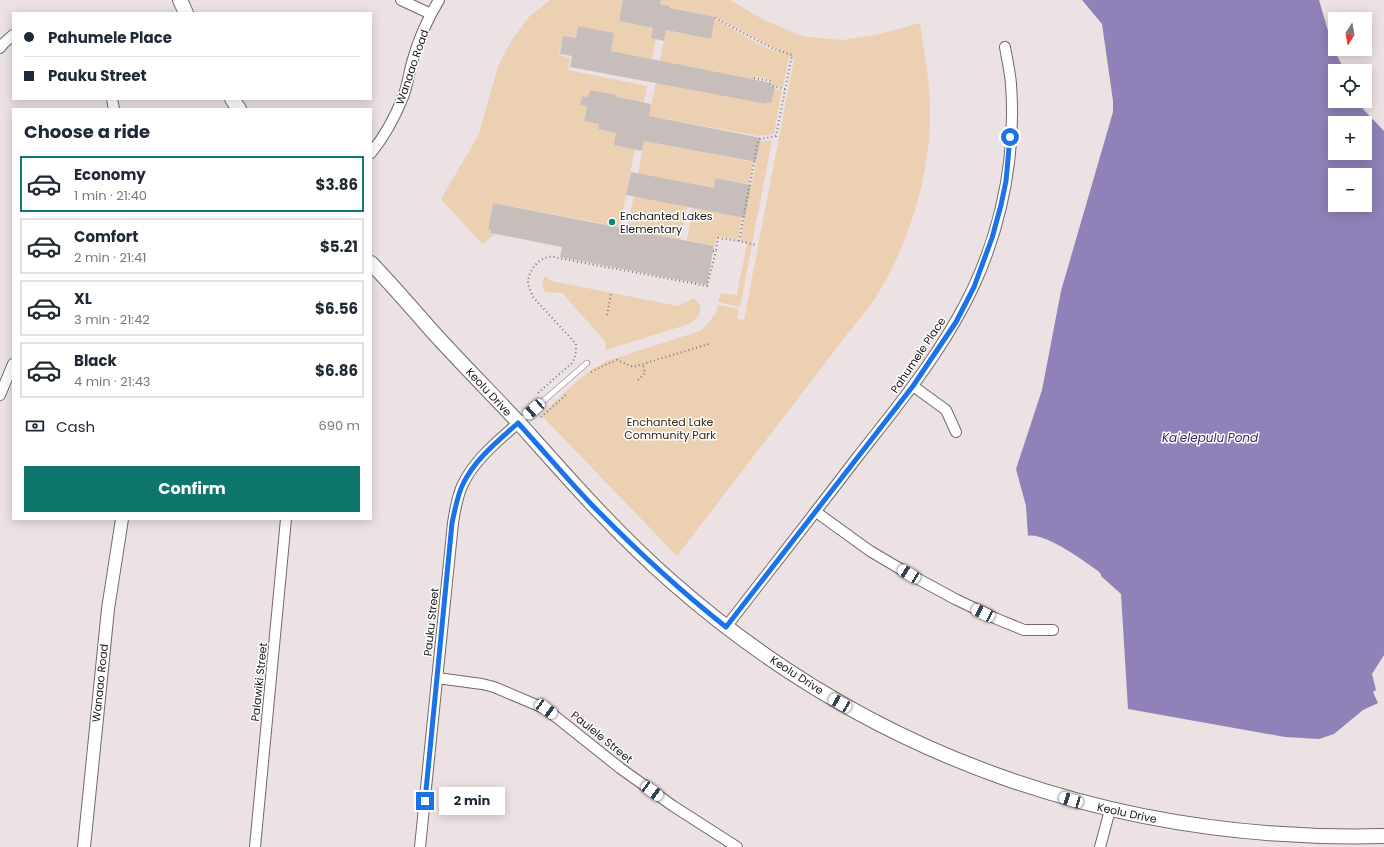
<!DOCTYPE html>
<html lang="en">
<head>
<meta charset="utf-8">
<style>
	body { margin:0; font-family:Poppins,sans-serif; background:#f2f2f3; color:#1f2937; height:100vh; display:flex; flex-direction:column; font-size:15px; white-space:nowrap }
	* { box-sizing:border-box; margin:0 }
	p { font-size:13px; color:#747a83 }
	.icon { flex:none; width:22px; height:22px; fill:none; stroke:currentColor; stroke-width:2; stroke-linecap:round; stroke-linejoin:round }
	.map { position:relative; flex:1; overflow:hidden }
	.sheet { position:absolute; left:12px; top:108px; width:360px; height:412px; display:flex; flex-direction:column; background:#fff; border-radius:0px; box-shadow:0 2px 10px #0003 }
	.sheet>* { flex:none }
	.top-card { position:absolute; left:12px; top:12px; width:360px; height:88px; border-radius:0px; box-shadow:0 2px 10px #0003; display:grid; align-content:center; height:88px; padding:0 12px; background:#fff }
	.needle { width:26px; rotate:191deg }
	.buttons { position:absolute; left:1328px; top:12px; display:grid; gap:8px }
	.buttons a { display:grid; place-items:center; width:44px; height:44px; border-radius:0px; background:#fff; box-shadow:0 2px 10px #0003; font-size:20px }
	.end { position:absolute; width:18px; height:18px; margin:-9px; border:5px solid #1a73e8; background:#fff; box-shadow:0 0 0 2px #fff }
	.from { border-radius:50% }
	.bubble { position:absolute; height:28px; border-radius:0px; background:#fff; box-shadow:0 2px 10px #0003; font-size:13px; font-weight:700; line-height:28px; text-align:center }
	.car { position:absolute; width:12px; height:24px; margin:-12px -6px; border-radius:5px; box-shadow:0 0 3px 1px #0007; background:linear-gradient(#fff 24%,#345 0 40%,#fff 0 76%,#345 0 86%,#fff 0) }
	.top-card b { display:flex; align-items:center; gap:14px; height:38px; font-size:15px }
	.top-card b+b { border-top:1px solid #e0e1e3 }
	.top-card i { width:10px; height:10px; background:#1f2937 }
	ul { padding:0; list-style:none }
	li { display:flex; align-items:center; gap:12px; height:56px; margin:0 8px 6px; padding:0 4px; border:2px solid #e0e1e3; border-radius:0px }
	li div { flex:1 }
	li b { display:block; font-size:15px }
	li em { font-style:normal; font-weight:700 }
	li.current { border-color:#0f766e }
	li>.icon { width:36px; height:36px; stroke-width:1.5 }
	h2 { padding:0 12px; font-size:18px; line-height:48px }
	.pay { display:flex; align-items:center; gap:10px; height:44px; padding:0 12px; font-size:15px }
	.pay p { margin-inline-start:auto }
	.primary-button { display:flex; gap:8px; margin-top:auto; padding:8px 12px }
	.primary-button a { flex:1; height:46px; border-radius:0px; background:#0f766e; color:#fff; font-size:16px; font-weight:700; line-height:46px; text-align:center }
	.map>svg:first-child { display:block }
	.green { fill:#ebd1b2 }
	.water { fill:#9082b8; fill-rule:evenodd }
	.building { fill:#c7bdba }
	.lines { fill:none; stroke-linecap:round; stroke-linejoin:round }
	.service-casing { stroke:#72696b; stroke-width:6 }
	.minor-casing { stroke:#72696b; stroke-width:12 }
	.tertiary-casing { stroke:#72696b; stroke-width:14 }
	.secondary-casing { stroke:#72696b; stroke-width:16 }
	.path { stroke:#817a7b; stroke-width:2; stroke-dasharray:1 3; stroke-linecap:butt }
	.service { stroke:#fff; stroke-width:5 }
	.minor { stroke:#fff; stroke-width:10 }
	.tertiary { stroke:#fff; stroke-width:12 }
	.secondary { stroke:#fff; stroke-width:14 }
	.route { stroke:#1a73e8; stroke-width:5 }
	.poi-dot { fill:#058c73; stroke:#fff; stroke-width:1.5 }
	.labels { text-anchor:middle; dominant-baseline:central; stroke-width:3; stroke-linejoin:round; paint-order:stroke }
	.street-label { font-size:11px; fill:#1b1718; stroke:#fff }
	.poi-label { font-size:11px; fill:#1b1718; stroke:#fff; text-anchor:start }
	.park-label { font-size:11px; fill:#37250e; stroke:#fff }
	.water-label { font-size:12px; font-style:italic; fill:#3c2567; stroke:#fff }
</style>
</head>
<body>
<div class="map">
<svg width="1384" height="847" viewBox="0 0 1384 847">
	<rect width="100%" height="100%" fill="#ece1e3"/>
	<path class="green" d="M550 0H623L619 21 653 28 656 39 652 59 611 51 578 26 576 38 563 36 559 55 570 58 568 70 647 86 639 130 616 97V95L590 90 588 97 582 96 580 105 587 107 584 121 599 124 598 129 637 137 614 259 599 257 605 224 493 203 488 229 491 230V233L494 235 482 244 441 199 479 134 498 66 512 40 529 17Z
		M661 0H730L764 20 799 35 808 37 842 40 876 35 920 23C924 52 930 81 930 111 931 175 908 248 873 301 864 314 854 325 845 337L677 556 541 415C562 396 581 374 607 361L700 331 710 321 714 315H715L718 305 739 309 737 319 744 320 794 59 789 56 783 87 771 85 772 80 754 76 753 80 660 61 666 30 710 39 715 19 768 49 782 52 715 17 670 8V6L660 4Z
		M656 82 767 104V102L771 103 774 89 782 90 774 134 758 136 649 116Z
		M772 140 740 307 718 302 721 293 737 295 747 243 741 242 740 240 760 142Z
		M644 141 753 162 749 184 716 178 714 188 638 174Z
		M634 196 687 207 680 239 627 229Z
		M693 208 742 217 738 240 717 236 715 246 687 240Z
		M544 277H547L551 281 678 306 694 298 700 305C701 314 697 319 689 324L606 350 605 341 562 293 545 292 542 283Z"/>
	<path class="water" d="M1082 0H1319L1333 48 1345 71H1335V101H1359L1363 109 1384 131V655L1372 674 1376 690 1373 692 1378 703 1363 710 1334 734 1319 739 1285 737 1128 709 1121 594 1101 576V574L1098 571C1084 561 1044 532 1028 536L1026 506 1016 469 1042 390 1061 291 1113 112V101L1102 24ZM1335 123H1365V153H1335ZM1335 175H1365V205H1335Z"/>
	<path class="building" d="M623 0H661L660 4 670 6V8L715 17 711 39 666 30 664 41 651 38 653 28 619 21Z
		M578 26 614 33 611 51 771 83 770 86 775 87 771 103 767 102V104L570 67 572 56 560 54 563 36 576 38Z
		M590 90 617 95 616 97 651 104 649 116 761 138 756 162 644 141 642 151 614 145 616 133 598 129 599 124 584 121 587 107 580 105 582 96 588 97Z
		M631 172 714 188 715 178 751 185 745 218 626 195Z
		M493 203 714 246 707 285 560 257 562 247 491 233V230H488Z"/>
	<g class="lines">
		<defs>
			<path id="service" d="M519 422 587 363"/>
			<path id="minor" d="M401 0 431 14
				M0 48 4 43 13 35
				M112 99 114 109
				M371 153C384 137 395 117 403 97 408 85 409 71 413 59 419 38 428 18 439 0
				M913 386 946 410 956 432
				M0 395 13 364
				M816 512 870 551 909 574 955 599 997 619 1024 630H1053
				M726 627C770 570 815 513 859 455 893 412 928 369 955 322 997 251 1017 166 1011 84 1010 72 1007 59 1005 47
				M437 678 482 684 494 687 546 709 620 768 673 806 737 847
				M255 847 286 519
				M420 847 453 523C455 510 457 496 463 484 475 459 498 441 518 423
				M1100 847 1110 810"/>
			<path id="tertiary" d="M84 847 108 609 122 519"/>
			<path id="secondary" d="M180 0 186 13
				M232 99 239 109
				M371 263C392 285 412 308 432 331 461 363 491 393 520 424 569 479 617 534 672 582 872 758 1119 843 1384 836"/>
		</defs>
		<use href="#service" class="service-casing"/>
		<use href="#minor" class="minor-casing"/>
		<use href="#tertiary" class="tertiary-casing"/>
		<use href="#secondary" class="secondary-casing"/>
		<path class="path" d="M715 18 772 48 792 55 776 136 760 139 758 141 739 241 756 245
			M754 78 771 81 770 85 785 89
			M713 251H716L718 238 739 241
			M607 315 611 294
			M591 372 607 364 617 360 633 367 709 344
			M638 380 645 373 643 364
			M538 393 572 363C576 356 576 351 576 344L533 297C531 292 528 286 528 281 529 271 538 259 548 257 552 256 555 257 558 258L707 286 716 251
			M541 417 567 394"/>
		<use href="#service" class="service"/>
		<use href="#minor" class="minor"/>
		<use href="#tertiary" class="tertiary"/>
		<use href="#secondary" class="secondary"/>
	</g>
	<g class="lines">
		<path class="route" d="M425 801 452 523C455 510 457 496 463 484 475 459 498 441 518 423 543 450 566 478 591 504 634 548 678 589 726 627L913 386 956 322 974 287 992 238 1001 205 1006 181 1010 137"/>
	</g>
	<circle class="poi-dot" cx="612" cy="222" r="4"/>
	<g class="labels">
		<g class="street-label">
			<text transform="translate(412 67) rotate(-71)">Wanaao Road</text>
			<text transform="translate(918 355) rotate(-56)">Pahumele Place</text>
			<text transform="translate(489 392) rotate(47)">Keolu Drive</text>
			<text transform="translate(431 622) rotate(-84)">Pauku Street</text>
			<text transform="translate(797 675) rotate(33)">Keolu Drive</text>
			<text transform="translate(259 682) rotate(-84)">Palawiki Street</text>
			<text transform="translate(100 683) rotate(-84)">Wanaao Road</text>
			<text transform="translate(602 737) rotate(39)">Paulele Street</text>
			<text transform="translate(1127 813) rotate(12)">Keolu Drive</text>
		</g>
		<g class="poi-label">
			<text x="620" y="216">Enchanted Lakes<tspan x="620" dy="13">Elementary</tspan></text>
		</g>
		<g class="park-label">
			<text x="670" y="422">Enchanted Lake<tspan x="670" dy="13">Community Park</tspan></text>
		</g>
		<g class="water-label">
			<text x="1210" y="437">Kaʻelepulu Pond</text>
		</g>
	</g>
</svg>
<div class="buttons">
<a><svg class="needle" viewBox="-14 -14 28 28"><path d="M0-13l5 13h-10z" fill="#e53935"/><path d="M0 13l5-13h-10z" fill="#747a83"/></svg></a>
<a><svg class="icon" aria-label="locate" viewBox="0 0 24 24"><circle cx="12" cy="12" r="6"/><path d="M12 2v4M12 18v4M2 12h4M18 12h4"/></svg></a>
<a>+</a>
<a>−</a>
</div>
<i class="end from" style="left:1010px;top:137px"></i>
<i class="end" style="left:425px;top:801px"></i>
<div class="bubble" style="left:439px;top:787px;width:66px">2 min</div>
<i class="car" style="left:534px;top:409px;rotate:229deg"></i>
<i class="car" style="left:909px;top:574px;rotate:301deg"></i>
<i class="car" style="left:983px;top:613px;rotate:296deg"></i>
<i class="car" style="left:840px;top:703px;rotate:300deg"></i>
<i class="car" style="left:546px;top:709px;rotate:126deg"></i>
<i class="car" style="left:652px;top:791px;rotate:126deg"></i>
<i class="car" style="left:1071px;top:800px;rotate:287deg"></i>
<div class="top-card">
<b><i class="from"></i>Pahumele Place</b>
<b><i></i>Pauku Street</b>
</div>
<section class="sheet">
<h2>Choose a ride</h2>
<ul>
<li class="current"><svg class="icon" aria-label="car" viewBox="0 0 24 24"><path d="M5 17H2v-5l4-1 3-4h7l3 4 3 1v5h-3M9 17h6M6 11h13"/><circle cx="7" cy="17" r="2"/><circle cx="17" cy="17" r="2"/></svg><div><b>Economy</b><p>1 min · 21:40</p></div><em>$3.86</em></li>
<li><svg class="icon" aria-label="car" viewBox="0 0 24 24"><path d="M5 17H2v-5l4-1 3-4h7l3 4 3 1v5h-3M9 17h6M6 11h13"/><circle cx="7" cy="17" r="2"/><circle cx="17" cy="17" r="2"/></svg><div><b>Comfort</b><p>2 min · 21:41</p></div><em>$5.21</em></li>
<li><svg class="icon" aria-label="car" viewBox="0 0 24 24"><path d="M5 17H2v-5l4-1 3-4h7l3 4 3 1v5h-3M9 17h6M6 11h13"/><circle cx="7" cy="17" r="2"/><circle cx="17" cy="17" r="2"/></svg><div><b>XL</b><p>3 min · 21:42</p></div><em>$6.56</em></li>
<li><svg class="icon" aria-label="car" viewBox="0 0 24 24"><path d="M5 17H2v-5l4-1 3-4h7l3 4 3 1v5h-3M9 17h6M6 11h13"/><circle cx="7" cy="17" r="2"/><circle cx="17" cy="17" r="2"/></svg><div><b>Black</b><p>4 min · 21:43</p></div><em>$6.86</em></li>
</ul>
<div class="pay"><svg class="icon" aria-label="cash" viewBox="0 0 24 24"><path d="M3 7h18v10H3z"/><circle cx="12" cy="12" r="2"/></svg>Cash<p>690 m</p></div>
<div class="primary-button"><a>Confirm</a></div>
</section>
</div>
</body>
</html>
